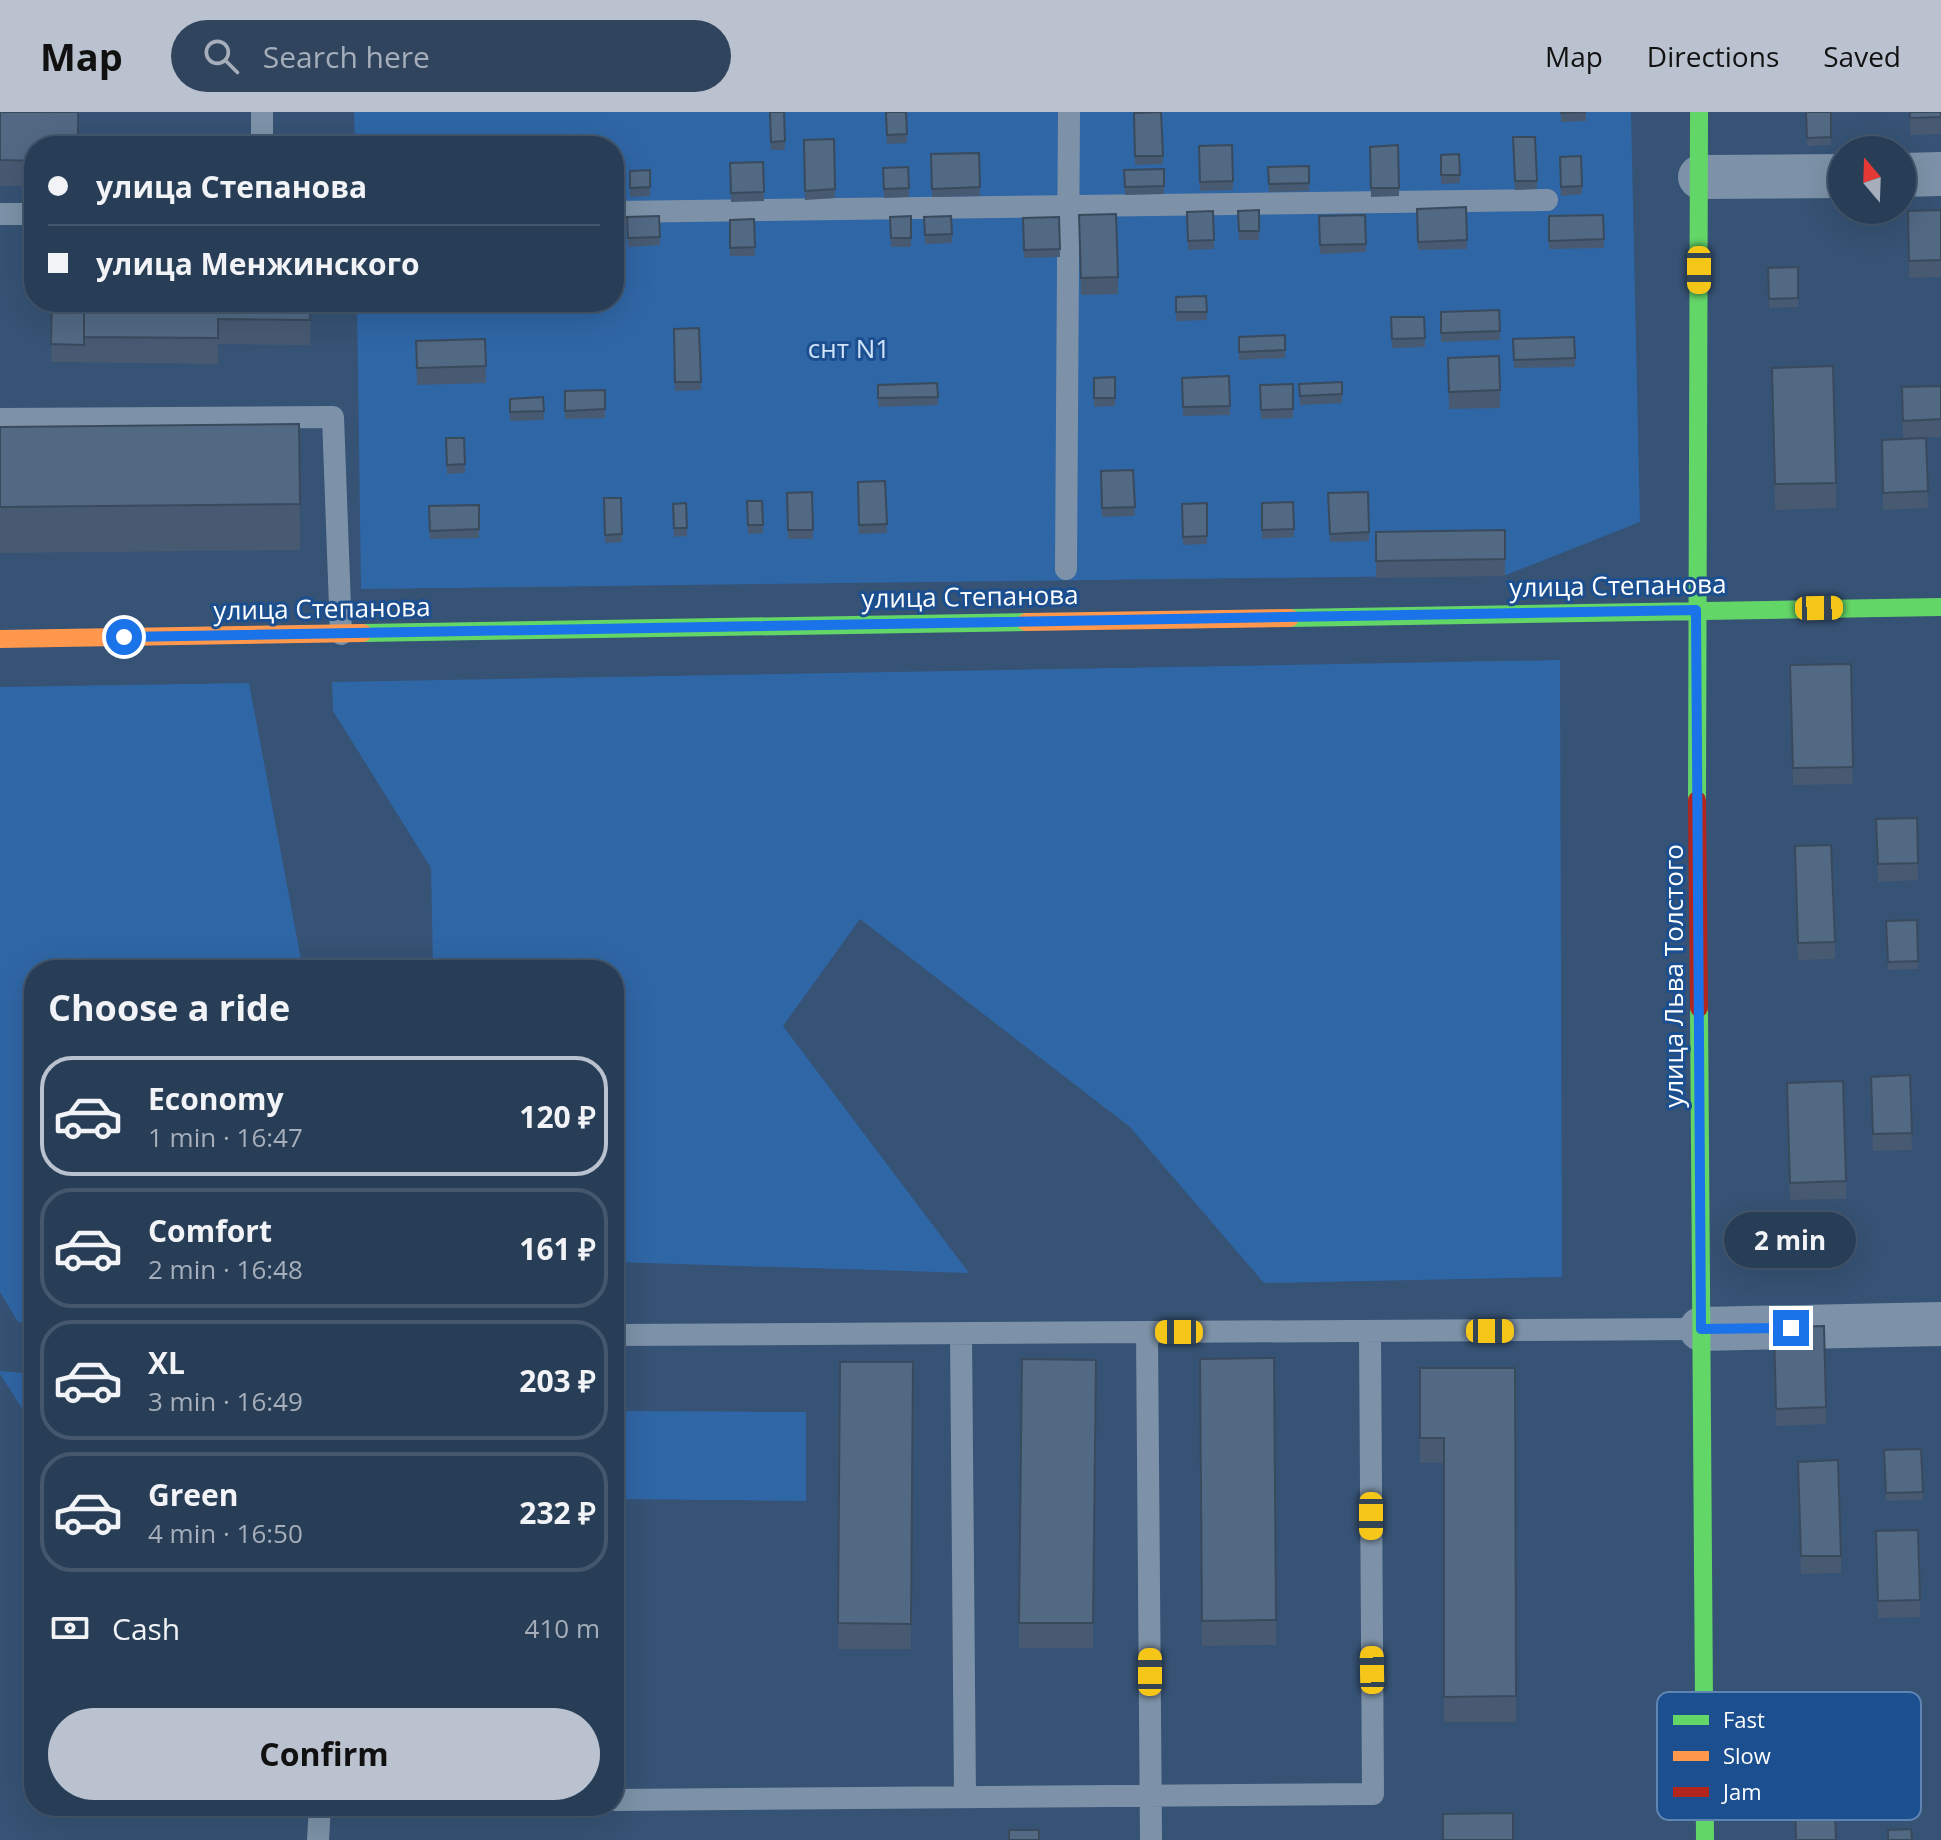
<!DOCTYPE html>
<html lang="en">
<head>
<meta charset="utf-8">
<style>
	body { margin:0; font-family:"Open Sans",sans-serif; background:#30455d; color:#f1f3f6; height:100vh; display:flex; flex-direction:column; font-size:30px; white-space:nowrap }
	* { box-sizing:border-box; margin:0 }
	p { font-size:26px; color:#a5aeba }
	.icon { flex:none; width:44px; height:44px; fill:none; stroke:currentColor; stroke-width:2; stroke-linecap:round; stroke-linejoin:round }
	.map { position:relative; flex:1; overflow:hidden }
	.drawer { position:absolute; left:24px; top:848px; width:600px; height:856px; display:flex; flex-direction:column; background:#283e57; border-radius:32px; box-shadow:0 8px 32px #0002,0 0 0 2px #44576d }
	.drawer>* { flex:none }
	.guide { position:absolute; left:24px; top:24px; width:600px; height:176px; border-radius:32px; box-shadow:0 8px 32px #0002,0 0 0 2px #44576d; display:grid; align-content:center; height:176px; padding:0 24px; background:#283e57 }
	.needle { width:52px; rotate:341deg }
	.controls { position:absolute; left:1828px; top:24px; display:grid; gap:16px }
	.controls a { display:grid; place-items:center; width:88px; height:88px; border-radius:50%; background:#283e57; box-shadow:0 8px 32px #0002,0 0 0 2px #44576d; font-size:40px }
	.end { position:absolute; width:36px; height:36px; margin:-18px; border:10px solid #1a73e8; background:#fff; box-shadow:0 0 0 4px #fff }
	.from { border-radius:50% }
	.bubble { position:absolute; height:56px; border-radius:28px; background:#283e57; box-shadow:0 8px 32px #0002,0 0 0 2px #44576d; font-size:26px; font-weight:700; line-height:56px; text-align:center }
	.car { position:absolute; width:24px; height:48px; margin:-24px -12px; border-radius:10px; box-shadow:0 0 6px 2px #0007; background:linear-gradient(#f5c518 24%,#345 0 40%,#f5c518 0 76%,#345 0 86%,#f5c518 0) }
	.guide b { display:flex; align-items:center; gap:28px; height:76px; font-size:30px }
	.guide b+b { border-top:2px solid #44576d }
	.guide i { width:20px; height:20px; background:#f1f3f6 }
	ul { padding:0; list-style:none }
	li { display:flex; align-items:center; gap:24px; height:120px; margin:0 16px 12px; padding:0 8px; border:4px solid #44576d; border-radius:32px }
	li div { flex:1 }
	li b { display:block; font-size:30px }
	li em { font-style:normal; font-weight:700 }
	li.on { border-color:#b9c2ce }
	li>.icon { width:72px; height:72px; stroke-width:1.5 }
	h2 { padding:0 24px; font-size:36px; line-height:96px }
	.pay { display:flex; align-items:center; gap:20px; height:88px; padding:0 24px; font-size:30px }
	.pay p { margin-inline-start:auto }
	.button { display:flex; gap:16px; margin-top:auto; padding:16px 24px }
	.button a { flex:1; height:92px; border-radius:48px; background:#b9c2ce; color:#111; font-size:32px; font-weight:700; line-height:92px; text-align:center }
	header { display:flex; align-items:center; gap:48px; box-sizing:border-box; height:112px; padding:0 40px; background:#b9c2ce; color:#111 }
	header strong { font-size:38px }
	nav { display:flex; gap:44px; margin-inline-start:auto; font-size:28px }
	.search { width:560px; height:72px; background:#30455d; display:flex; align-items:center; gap:20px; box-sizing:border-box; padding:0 28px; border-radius:44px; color:#a5aeba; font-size:30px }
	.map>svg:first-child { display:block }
	.green { fill:#2f66a5 }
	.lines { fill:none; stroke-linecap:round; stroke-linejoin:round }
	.lane { stroke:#7d92a8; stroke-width:22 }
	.street { stroke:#7d92a8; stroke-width:44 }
	.fast { stroke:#63d668; stroke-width:18 }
	.slow { stroke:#ff974d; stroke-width:18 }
	.jam { stroke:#b3261e; stroke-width:18 }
	.wall { fill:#475a72 }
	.building { fill:#526984; stroke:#394a5c; stroke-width:2 }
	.route { stroke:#1a73e8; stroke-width:10 }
	.labels { text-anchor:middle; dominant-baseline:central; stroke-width:6; stroke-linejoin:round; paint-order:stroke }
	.park-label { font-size:26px; fill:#cfe3fa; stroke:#1b4f8f }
	.street-label { font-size:26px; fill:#fff; stroke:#1b4f8f }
	.key { fill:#1b4f8f; stroke:#5f84b1; stroke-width:2 }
	.key-label { font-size:22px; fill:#fff }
</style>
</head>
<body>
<header>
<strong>Map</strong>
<div class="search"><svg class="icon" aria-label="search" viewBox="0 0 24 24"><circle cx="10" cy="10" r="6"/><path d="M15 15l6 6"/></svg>Search here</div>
<nav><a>Map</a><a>Directions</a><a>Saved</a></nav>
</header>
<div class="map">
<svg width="1941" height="1728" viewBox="0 0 1941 1728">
	<rect width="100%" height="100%" fill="#365274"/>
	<path class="green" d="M354 0H1631L1640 410 1506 463 361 477 357 190H614V34H355Z
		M1560 548 1562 1165 1264 1171 1130 1015 860 807 783 914 969 1161 614 1150V858H433L431 756 333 599 332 570Z
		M249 571 303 858H34V1211L18 1210 0 1180V575Z
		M0 1259 34 1262V1315L0 1262Z
		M614 1299 806 1300V1389L614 1387Z"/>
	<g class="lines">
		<path class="lane" d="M262 0V34
			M614 100 1547 88
			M0 102H34
			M0 307 333 305 341 522
			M1066 457 1069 0
			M1147 1220 1151 1728
			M961 1221 965 1684
			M614 1223 1701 1217
			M614 1688 1373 1682 1370 1219
			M318 1728 320 1694"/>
		<path class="street" d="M1902 63 1941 62
			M1700 65 1842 64
			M1701 1217 1941 1212"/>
		<path class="fast" d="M1290 506 1941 495
			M363 521 1026 510
			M1697 688 1699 0
			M1699 896 1705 1728"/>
		<path class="slow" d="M1026 510 1290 506
			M0 527 363 521"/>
		<path class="jam" d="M1697 688 1699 896"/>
	</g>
	<path class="wall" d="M0 0 34 34V74H0Z
		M769 0H784L785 38H771Z
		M885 0H906L907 31 887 32Z
		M1161 0 1163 52 1135 53 1134 1Z
		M1561 0H1586V9L1561 10Z
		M1806 0H1831V33L1807 34Z
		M1910 0H1941V22L1910 23Z
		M1513 25H1535L1537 77 1515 78Z
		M834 27 835 86 805 88 804 28Z
		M1232 33 1233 78 1200 79 1199 34Z
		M1398 33 1399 84 1371 85 1370 35Z
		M979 41 980 84 932 85 931 42Z
		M1459 42 1460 71 1441 72V43Z
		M1581 44 1582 82 1561 84 1560 45Z
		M763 50 764 89 731 90 730 51Z
		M1309 54V79L1269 80 1268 55Z
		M908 55 909 85 884 86 883 56Z
		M1164 57V82L1125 83 1124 58Z
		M650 58V84L630 85V59Z
		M1466 95 1467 137 1418 138 1417 97Z
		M1259 98V128H1239L1238 99Z
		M1941 98V165L1909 166 1908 116Z
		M1213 99 1214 137 1188 138 1187 100Z
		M1365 103 1366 140 1320 142 1319 104Z
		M1603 103 1604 136 1549 137V104Z
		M659 104 660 133 628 135 627 105Z
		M911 104V135H891L890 105Z
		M951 104 952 131 925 132 924 105Z
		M1059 105 1060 145 1024 146 1023 106Z
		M754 107 755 144H730V108Z
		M1079 120 1118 165V182L1081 183Z
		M1798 155V195L1769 196 1768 156Z
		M1206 184 1207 208 1176 209V185Z
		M52 190H311L310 233 218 232V252L51 250Z
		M1499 198 1500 228 1441 230V200Z
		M1391 205H1424L1425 235 1392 236Z
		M699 216 701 278 675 279 674 217Z
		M1285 223V246L1239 248V225Z
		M485 227 486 271 417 273 416 229Z
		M1513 227 1575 246V255L1514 256Z
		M1448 246 1500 278V296L1449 297Z
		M1772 256 1836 371V396L1775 398Z
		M1229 264 1230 303 1183 304 1182 266Z
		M1115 265V294L1094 295V266Z
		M1342 270V291L1300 293 1299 272Z
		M937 271 938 293 878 295V273Z
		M1293 272V306L1261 307 1260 273Z
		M1941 274V325L1903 326 1902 275Z
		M605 278V306L565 307V279Z
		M543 285 544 308 510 309V287Z
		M299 312 300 438 0 441V315Z
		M446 326H464L465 361 447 362Z
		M1926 326 1928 396 1883 398 1882 328Z
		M1133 358 1135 404 1102 405 1101 359Z
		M885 369 887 421 859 422 858 370Z
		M812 380 813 427H788L787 381Z
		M1368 380 1369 429 1330 430 1328 381Z
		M604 386H621L622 430 605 431Z
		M747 389H762L763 421 748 422Z
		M1293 390 1294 425 1262 427V391Z
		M686 391 687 424 674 425 673 392Z
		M1207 391V432L1183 433 1182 392Z
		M479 393V426L430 427 429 394Z
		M1505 418V464L1376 466V420Z
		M1851 552 1853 672 1793 673 1790 570Z
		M1917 706 1918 768 1878 770 1876 707Z
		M1795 751 1835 830V847L1798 848Z
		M1917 808 1918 857 1888 858 1886 809Z
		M1910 963 1912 1038 1873 1039 1871 982Z
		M1787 989 1846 1069V1087L1790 1088Z
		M1774 1233 1826 1295V1312L1776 1314Z
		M1274 1246 1276 1533 1202 1534 1200 1247Z
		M1096 1248 1093 1536H1019V1511Z
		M840 1250H913L911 1537H838Z
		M1420 1256H1515L1516 1610H1444V1351H1420Z
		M1921 1337 1923 1388 1886 1389 1884 1338Z
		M1798 1367 1841 1444V1461L1801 1462Z
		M1876 1436 1920 1488V1505L1878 1506Z
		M1914 1672V1707L1875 1708V1673Z"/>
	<path class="building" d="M0 0H78V34H34V49L0 48Z
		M770 0H784L785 29 771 30Z
		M886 0H906L907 22 887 23Z
		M1161 0 1163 44H1135L1134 1Z
		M1561 0H1586L1561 1Z
		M1806 0H1831V25L1807 26Z
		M1910 0H1941V5L1910 6Z
		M1513 25H1535L1537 69H1515Z
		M834 27 835 77 805 79 804 28Z
		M1232 33 1233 69 1200 70 1199 34Z
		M1398 33 1399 76H1371L1370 35Z
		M979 41 980 75 932 77 931 42Z
		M1459 42 1460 63H1441V43Z
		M1581 44 1582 74 1561 75 1560 45Z
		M763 50 764 80 731 81 730 51Z
		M1309 54V71L1269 72 1268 55Z
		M908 55 909 76 884 77 883 56Z
		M1164 57V74L1125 75 1124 58Z
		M650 58V75L630 76V59Z
		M1466 95 1467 128 1418 130 1417 97Z
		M1259 98V119H1239L1238 99Z
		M1941 98V148L1909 149 1908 99Z
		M1213 99 1214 128 1188 129 1187 100Z
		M1116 102 1118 165 1081 166 1079 103Z
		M1365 103 1366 132 1320 133 1319 104Z
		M1603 103 1604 127 1549 129V104Z
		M659 104 660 125 628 126 627 105Z
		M911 104V126H891L890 105Z
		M951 104 952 122 925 123 924 105Z
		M1059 105 1060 137 1024 138 1023 106Z
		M754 107 755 135 730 136V108Z
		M1798 155V186L1769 187 1768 156Z
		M1206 184 1207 200H1176V185Z
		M52 190H84V233L51 232Z
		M84 190H310V208L218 207V226L84 225Z
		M1499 198 1500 219 1441 221V200Z
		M1391 205H1424L1425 226 1392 227Z
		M699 216 701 270H675L674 217Z
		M1285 223V238L1239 240V225Z
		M1574 225 1575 246 1514 248 1513 227Z
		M485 227 486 254 417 256 416 229Z
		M1499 244 1500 278 1449 280 1448 246Z
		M1833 254 1836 371 1775 372 1772 256Z
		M1229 264 1230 294 1183 295 1182 266Z
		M1115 265V286H1094V266Z
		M1342 270V282L1300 284 1299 272Z
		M937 271 938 285 878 286V273Z
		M1293 272V297L1261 298 1260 273Z
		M1941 274V307L1903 309 1902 275Z
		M605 278V297L565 299V279Z
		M543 285 544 299 510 300V287Z
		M299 312 300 392 0 395V315Z
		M446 326H464L465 352 447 353Z
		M1926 326 1928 379 1883 381 1882 328Z
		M1133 358 1135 395 1102 396 1101 359Z
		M885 369 887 412 859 413 858 370Z
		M812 380 813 418H788L787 381Z
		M1368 380 1369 420 1330 422 1328 381Z
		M604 386H621L622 422 605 423Z
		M747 389H762L763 413H748Z
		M1293 390 1294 417 1262 418V391Z
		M686 391 687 416H674L673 392Z
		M1207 391V424L1183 425 1182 392Z
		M479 393V417L430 419 429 394Z
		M1505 418V447L1376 449V420Z
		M1851 552 1853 655 1793 656 1790 553Z
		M1917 706 1918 751 1878 752 1876 707Z
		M1831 733 1835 830 1798 831 1795 734Z
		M1917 808 1918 849 1888 850 1886 809Z
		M1910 963 1912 1021 1873 1022 1871 965Z
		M1843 969 1846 1069 1790 1071 1787 971Z
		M1824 1214 1826 1295 1776 1297 1774 1215Z
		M1274 1246 1276 1508 1202 1509 1200 1247Z
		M1022 1247 1096 1248 1093 1511H1019Z
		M840 1250H913L911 1512 838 1511Z
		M1420 1256H1515L1516 1584 1444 1585V1326H1420Z
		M1921 1337 1923 1380 1886 1381 1884 1338Z
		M1838 1348 1841 1444H1801L1798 1350Z
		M1918 1418 1920 1488 1878 1489 1876 1419Z
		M1833 1640 1836 1728H1796L1794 1641Z
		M1513 1701V1728H1443V1702Z
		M1911 1717 1912 1728H1888V1718Z
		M1009 1718H1039V1728H1009Z"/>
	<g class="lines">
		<path class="route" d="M124 525 1696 498 1701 1217 1791 1216"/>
	</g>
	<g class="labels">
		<g class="park-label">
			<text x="849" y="236">снт N1</text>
		</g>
		<g class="street-label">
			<text transform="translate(1618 473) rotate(-1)">улица Степанова</text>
			<text transform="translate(970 484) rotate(-1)">улица Степанова</text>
			<text transform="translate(322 496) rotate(-1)">улица Степанова</text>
			<text transform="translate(1673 864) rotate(-90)">улица Льва Толстого</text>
		</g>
	</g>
	<rect x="1657" y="1580" width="264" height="128" rx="12" class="key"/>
	<rect x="1673" y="1603" width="36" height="10" fill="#63d668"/>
	<rect x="1673" y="1639" width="36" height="10" fill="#ff974d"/>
	<rect x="1673" y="1675" width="36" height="10" fill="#b3261e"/>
	<g class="key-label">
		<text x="1723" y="1616">Fast</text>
		<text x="1723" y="1652">Slow</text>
		<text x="1723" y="1688">Jam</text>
	</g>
</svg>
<div class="controls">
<a><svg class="needle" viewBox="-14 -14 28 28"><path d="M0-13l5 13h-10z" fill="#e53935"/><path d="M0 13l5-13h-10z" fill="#a5aeba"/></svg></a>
</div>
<i class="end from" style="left:124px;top:525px"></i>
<i class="end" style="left:1791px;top:1216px"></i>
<div class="bubble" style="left:1724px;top:1100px;width:132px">2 min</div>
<i class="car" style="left:1699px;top:158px;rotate:180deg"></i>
<i class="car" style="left:1819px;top:496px;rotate:89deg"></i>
<i class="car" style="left:1490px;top:1219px;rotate:90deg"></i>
<i class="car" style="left:1179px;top:1220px;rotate:270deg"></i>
<i class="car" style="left:1371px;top:1404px;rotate:180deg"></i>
<i class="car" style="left:1372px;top:1558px;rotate:359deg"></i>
<i class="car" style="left:1150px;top:1560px;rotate:0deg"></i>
<div class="guide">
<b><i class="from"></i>улица Степанова</b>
<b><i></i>улица Менжинского</b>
</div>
<section class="drawer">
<h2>Choose a ride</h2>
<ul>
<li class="on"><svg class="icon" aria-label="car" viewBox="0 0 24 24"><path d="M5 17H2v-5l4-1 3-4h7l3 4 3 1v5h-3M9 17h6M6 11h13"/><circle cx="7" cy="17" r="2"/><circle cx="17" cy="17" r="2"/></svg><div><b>Economy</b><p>1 min · 16:47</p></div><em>120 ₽</em></li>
<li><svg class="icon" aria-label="car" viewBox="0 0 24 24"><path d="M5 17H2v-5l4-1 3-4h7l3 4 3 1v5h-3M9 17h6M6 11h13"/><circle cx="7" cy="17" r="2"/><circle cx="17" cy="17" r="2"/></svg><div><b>Comfort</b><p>2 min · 16:48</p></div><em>161 ₽</em></li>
<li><svg class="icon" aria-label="car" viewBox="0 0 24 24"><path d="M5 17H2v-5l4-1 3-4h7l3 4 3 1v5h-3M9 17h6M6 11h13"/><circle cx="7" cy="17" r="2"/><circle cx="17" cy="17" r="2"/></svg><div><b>XL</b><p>3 min · 16:49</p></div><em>203 ₽</em></li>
<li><svg class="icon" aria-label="car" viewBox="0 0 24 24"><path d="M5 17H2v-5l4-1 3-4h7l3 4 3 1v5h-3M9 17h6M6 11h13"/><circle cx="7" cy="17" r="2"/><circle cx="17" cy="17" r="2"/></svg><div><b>Green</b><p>4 min · 16:50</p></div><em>232 ₽</em></li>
</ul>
<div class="pay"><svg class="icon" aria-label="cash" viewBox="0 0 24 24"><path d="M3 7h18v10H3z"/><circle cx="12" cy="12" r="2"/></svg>Cash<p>410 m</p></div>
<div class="button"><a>Confirm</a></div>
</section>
</div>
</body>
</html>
